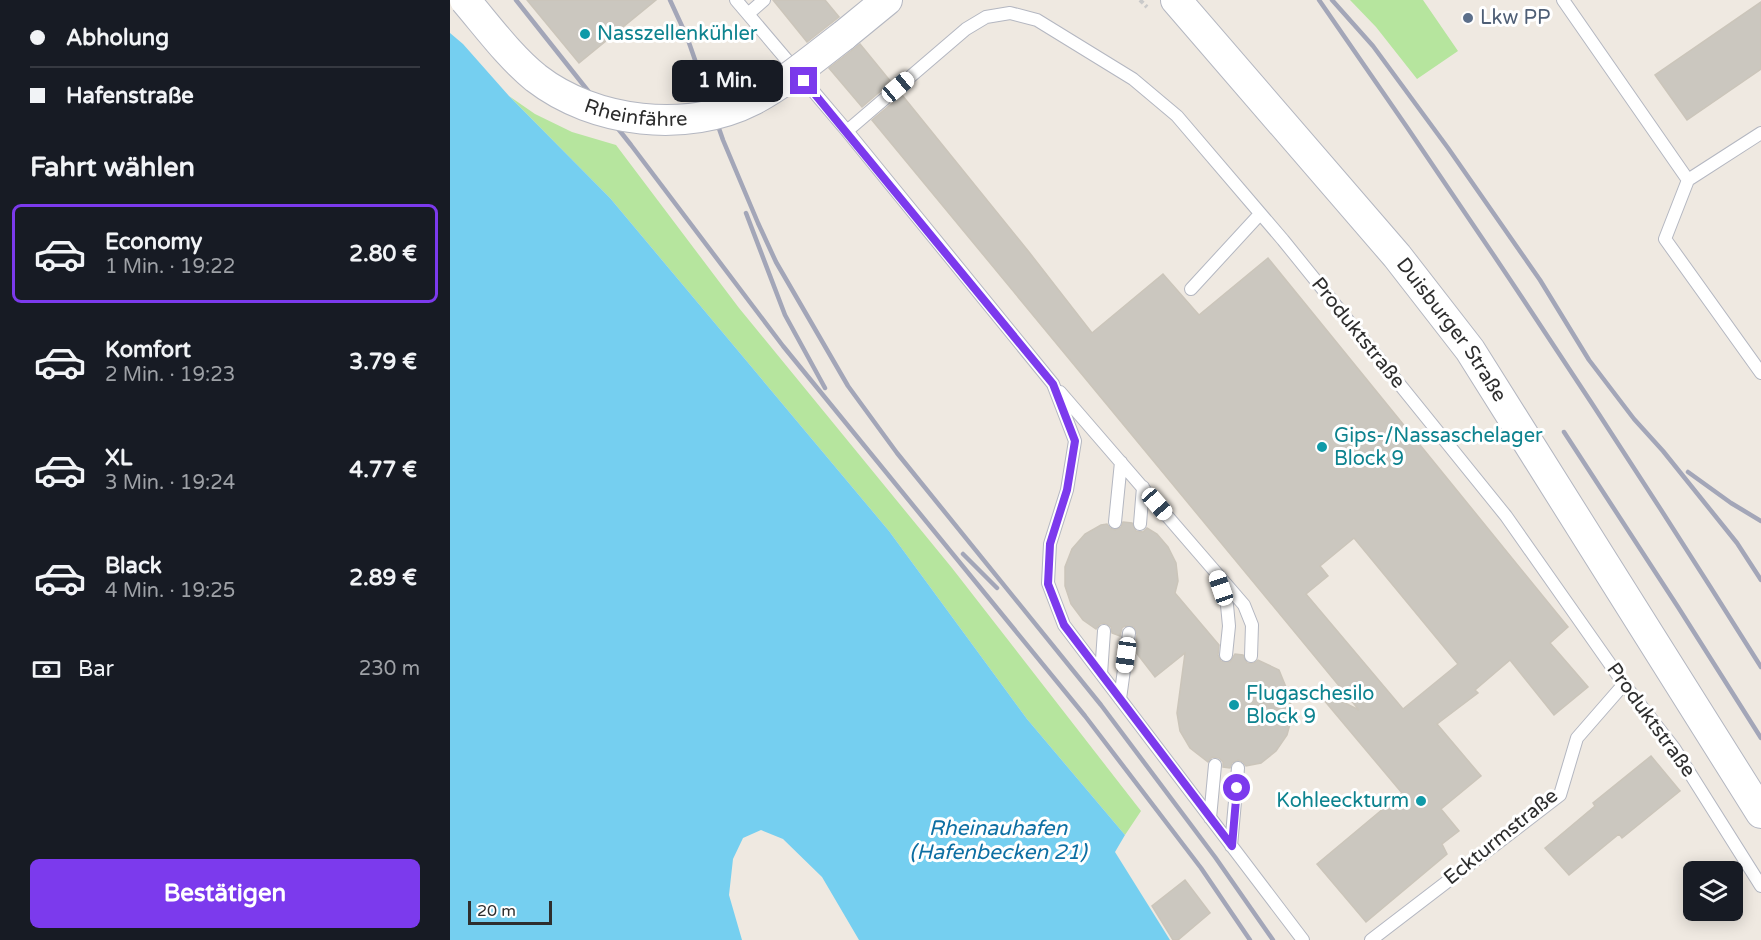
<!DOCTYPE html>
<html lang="de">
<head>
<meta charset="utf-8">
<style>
	body { margin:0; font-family:"Varela Round",sans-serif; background:#20242c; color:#f1f3f6; height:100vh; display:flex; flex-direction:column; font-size:22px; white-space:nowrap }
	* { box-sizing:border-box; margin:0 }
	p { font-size:20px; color:#9ea1a6 }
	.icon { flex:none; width:33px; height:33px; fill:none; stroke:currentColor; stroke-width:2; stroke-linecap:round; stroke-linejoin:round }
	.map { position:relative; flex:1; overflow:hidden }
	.details { display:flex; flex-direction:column; background:#171b24; width:450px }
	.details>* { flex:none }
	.top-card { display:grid; align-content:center; height:132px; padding:0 30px; background:#171b24 }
	.fabs { position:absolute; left:1233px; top:861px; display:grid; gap:12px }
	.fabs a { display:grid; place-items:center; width:60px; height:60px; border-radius:9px; background:#171b24; box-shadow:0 3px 15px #0003; font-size:30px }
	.scale { position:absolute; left:18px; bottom:15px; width:84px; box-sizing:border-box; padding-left:6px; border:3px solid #2e2e2e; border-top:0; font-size:16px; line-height:21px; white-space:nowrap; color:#2e2e2e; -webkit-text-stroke:4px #fff; paint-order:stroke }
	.end { position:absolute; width:27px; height:27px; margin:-14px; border:8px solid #7c3aed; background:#fff; box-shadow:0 0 0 3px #fff }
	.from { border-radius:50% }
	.bubble { position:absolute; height:42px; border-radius:9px; background:#171b24; box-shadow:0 3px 15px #0003; font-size:20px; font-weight:700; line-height:42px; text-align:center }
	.car { position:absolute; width:18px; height:36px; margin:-18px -9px; border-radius:8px; box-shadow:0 0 4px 2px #0007; background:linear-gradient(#fff 24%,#345 0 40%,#fff 0 76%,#345 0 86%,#fff 0) }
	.top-card b { display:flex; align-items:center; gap:21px; height:57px; font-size:22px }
	.top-card b+b { border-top:2px solid #363941 }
	.top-card i { width:15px; height:15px; background:#f1f3f6 }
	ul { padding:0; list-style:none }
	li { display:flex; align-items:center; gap:18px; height:99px; margin:0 12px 9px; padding:0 18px; border:3px solid transparent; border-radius:9px }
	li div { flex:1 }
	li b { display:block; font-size:22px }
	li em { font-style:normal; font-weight:700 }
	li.current { border-color:#7c3aed }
	li>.icon { width:54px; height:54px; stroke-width:1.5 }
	h2 { padding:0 30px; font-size:27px; line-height:72px }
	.pay { display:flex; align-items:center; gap:15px; height:66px; padding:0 30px; font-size:22px }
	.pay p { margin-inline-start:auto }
	.primary-button { display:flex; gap:12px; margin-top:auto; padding:12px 30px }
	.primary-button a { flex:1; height:69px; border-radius:9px; background:#7c3aed; color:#fff; font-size:24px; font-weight:700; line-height:69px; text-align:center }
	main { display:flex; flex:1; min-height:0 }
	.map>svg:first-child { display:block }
	.green { fill:#b6e59e }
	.water { fill:#75cff0 }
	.building { fill:#cbc7bf; stroke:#cbc5ba; stroke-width:1.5; fill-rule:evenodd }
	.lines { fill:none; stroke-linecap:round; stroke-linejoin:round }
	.service-casing { stroke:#b4b7c1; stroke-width:14 }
	.tertiary-casing { stroke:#b4b7c1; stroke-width:32 }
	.path { stroke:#c9c9c9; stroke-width:4; stroke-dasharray:4.5 3; stroke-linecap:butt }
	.service { stroke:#fff; stroke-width:12 }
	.tertiary { stroke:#fff; stroke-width:30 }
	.rail { stroke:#a3a6b8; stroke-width:4.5 }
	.tertiary-bridge-casing { stroke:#b4b7c1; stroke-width:32; stroke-linecap:butt }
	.tertiary-bridge { stroke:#fff; stroke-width:30 }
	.route { stroke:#7c3aed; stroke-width:8 }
	.service-dot { fill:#5c6f8a; stroke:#fff; stroke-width:2 }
	.culture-dot { fill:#0f9aa8; stroke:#fff; stroke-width:2 }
	.labels { text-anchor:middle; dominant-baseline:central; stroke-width:6; stroke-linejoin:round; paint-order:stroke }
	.service-label { font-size:20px; fill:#4e5e75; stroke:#fff; text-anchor:start }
	.culture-label { font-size:20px; fill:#0d838f; stroke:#fff; text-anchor:start }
	.street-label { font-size:20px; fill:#2e2e2e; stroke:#fff }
	.water-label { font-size:21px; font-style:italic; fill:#0d6fa3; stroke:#fff }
</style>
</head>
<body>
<main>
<section class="details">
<div class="top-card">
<b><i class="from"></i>Abholung</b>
<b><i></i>Hafenstraße</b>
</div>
<h2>Fahrt wählen</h2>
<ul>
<li class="current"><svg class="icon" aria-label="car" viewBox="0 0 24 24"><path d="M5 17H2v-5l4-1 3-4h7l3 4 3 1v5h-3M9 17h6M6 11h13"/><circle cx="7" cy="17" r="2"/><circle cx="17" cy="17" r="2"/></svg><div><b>Economy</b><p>1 Min. · 19:22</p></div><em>2.80 €</em></li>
<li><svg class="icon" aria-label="car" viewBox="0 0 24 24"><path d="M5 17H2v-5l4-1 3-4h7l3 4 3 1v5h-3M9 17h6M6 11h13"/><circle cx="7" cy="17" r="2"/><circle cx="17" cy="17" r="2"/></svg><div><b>Komfort</b><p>2 Min. · 19:23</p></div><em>3.79 €</em></li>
<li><svg class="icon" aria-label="car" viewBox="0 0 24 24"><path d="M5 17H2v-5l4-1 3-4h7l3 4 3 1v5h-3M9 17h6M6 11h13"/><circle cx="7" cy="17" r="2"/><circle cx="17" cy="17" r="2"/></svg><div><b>XL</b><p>3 Min. · 19:24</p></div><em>4.77 €</em></li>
<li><svg class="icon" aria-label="car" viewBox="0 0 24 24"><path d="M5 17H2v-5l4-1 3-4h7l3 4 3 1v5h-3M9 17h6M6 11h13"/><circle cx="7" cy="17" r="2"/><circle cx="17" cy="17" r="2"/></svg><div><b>Black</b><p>4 Min. · 19:25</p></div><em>2.89 €</em></li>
</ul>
<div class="pay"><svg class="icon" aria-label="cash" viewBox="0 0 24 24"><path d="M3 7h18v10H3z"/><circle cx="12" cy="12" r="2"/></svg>Bar<p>230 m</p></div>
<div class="primary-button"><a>Bestätigen</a></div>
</section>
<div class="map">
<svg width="1311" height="940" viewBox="0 0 1311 940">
	<rect width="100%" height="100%" fill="#efe9e1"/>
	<path class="green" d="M900 0H973L1008 51 967 79 926 27Z
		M59 96 85 114 122 132 166 145 289 308 502 568 691 811 675 835 577 719 439 531 160 198Z"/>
	<path class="water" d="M0 33 13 44 59 96 160 198 439 531 577 719 675 835 665 852 720 940H409L372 877 333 839 311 830 293 838 283 859 279 895 292 940H0Z"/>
	<path class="building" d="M77 0H206L129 63Z
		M323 0H375L389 17 357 42Z
		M1311 2V69L1237 120 1205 75Z
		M410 44 441 82 412 107 379 68Z
		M452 95 579 252 642 333 713 274 749 315 818 258 1118 627 1100 643 1138 687 1104 715 1060 660 1025 690 1028 693 987 724 1031 776 991 809 1009 831 992 844 997 854 916 922 867 864 952 793 863 687 909 710 422 120ZM904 538 1008 664 953 709 856 594 878 576 870 566Z
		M673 522 682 523 686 531 693 532 697 528 707 534 718 547 726 563 728 581 725 593 769 645 768 655 771 661 780 662 785 654 793 655 797 663H804L808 660 829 670 840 697 842 717 837 735 826 751 811 763 796 766 793 762 788 760 782 763 780 768 773 767V762L769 758 762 757 758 762 740 748 730 731 727 713 735 653 705 677 685 651 687 634 684 627 675 626 672 628 670 636 662 633 661 627 655 623 650 624 646 629 633 620 621 604 615 586V567L622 549 635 534 651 525 657 524 660 528 665 530 671 527Z
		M1201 756 1230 791 1172 838 1169 834 1119 875 1095 848 1145 806 1143 803Z
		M735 880 760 913 728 940H723L702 906Z"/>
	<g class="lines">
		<defs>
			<path id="service" d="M286 0 397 131 603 384 625 441 617 490 600 544 598 583 614 625 853 940
				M1113 0 1238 180
				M298 14 314 0
				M397 131 516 29 536 17 560 13 587 20 683 79 727 116 833 240 1056 516 1174 684 1224 748 1311 886
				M1311 133 1238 180 1215 239 1311 373
				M741 289 810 214
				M610 392 794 605 802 625 801 656
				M665 522 671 462
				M690 524 693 487
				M767 577 777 605 779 626 776 655
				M651 674 654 631
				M670 699 679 633
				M760 818 765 765
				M781 846 788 768
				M921 940 1110 795 1127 738 1174 684"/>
			<g id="tertiary">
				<path id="s1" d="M726 0 947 256 1020 350 1311 813"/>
				<path d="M393 36 437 0"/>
			</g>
		</defs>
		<use href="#service" class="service-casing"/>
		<use href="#tertiary" class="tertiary-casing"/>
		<path class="path" d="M690 0 697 7"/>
		<use href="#service" class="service"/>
		<use href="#tertiary" class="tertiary"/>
		<path class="rail" d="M66 0 181 145 333 346 635 716 751 868 800 940
			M220 0 237 37 273 140 308 223 326 262 398 386 447 453 651 705 765 857 823 940
			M869 0C1022 219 1169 441 1311 667
			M882 0 923 46 998 148 1090 280 1139 360 1184 419 1213 451 1287 543 1311 580
			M296 213 335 315 375 388
			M1114 432 1228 607 1311 738
			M1238 472 1281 503 1311 521
			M513 554 547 588"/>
		<defs>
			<g id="tertiary-bridge">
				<path id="s2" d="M15 0C38 27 59 56 86 78 144 123 237 134 303 100 335 83 364 58 393 36"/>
			</g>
		</defs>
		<use href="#tertiary-bridge" class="tertiary-bridge-casing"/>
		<use href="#tertiary-bridge" class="tertiary-bridge"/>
	</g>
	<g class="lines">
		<path class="route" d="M354 81 603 384 625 441 617 490 600 544 598 584 614 625 782 846 787 788"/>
	</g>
	<circle class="service-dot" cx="1018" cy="18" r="6"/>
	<g class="culture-dot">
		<circle cx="135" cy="34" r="6"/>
		<circle cx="872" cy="447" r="6"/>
		<circle cx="784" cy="705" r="6"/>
		<circle cx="971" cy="801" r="6"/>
	</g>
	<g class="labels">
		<g class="service-label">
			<text x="1030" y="18">Lkw PP</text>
		</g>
		<g class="culture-label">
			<text x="147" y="34">Nasszellenkühler</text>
			<text x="884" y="436">Gips-/Nassaschelager<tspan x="884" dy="23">Block 9</tspan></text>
			<text x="796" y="694">Flugaschesilo<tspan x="796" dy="23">Block 9</tspan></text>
			<text x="959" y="801" text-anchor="end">Kohleeckturm</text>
		</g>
		<g class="street-label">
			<text stroke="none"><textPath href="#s2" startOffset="214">Rheinfähre</textPath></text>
			<text stroke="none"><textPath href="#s1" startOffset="430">Duisburger Straße</textPath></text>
			<text transform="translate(908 333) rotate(51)">Produktstraße</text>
			<text transform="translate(1201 720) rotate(54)">Produktstraße</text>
			<text transform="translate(1051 837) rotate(-39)">Eckturmstraße</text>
		</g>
		<g class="water-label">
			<text x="548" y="828">Rheinauhafen<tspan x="548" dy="24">(Hafenbecken 21)</tspan></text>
		</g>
	</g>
</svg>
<div class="fabs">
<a><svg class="icon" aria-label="layers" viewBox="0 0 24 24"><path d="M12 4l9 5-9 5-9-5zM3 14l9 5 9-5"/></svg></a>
</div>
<div class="scale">20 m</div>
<i class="end from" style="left:787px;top:788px"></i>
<i class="end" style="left:354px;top:81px"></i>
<div class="bubble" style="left:222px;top:60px;width:111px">1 Min.</div>
<i class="car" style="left:448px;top:87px;rotate:50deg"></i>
<i class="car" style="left:707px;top:504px;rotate:139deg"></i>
<i class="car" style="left:771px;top:588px;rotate:341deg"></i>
<i class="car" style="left:676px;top:655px;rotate:188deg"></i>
</div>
</main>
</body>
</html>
